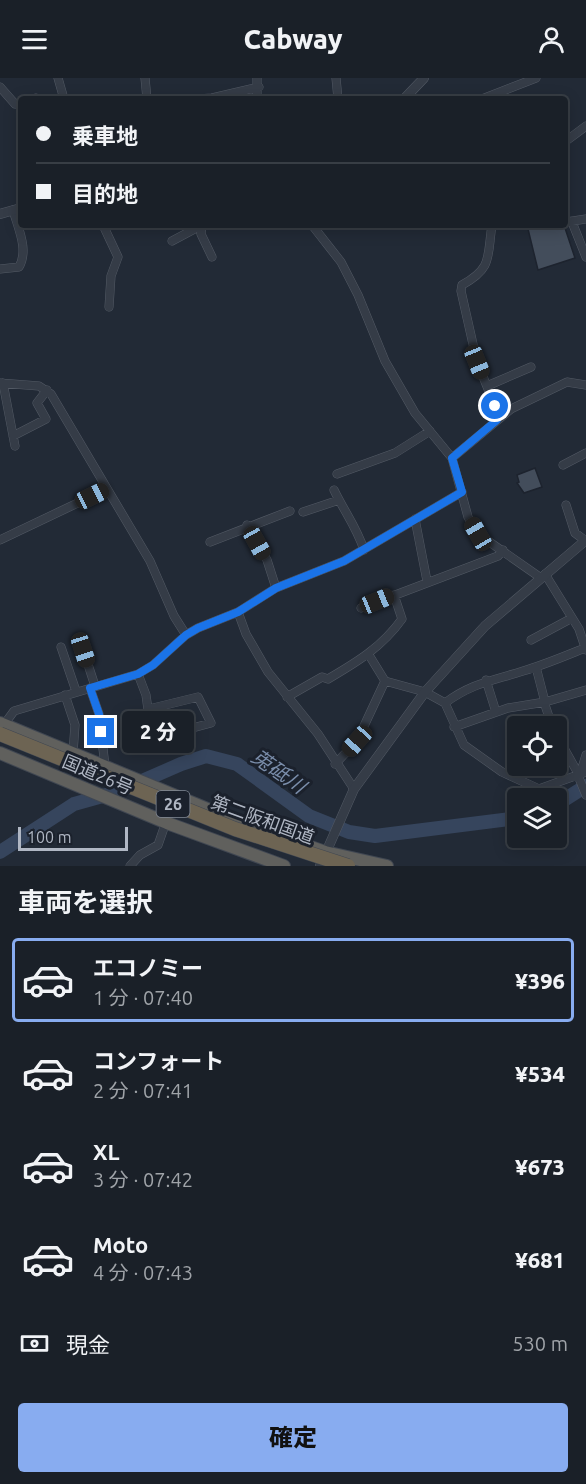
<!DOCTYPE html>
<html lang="ja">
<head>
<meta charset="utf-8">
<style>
	body { margin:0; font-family:Ubuntu,"Noto Sans JP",sans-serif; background:#272d34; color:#f1f3f6; height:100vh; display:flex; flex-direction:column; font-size:22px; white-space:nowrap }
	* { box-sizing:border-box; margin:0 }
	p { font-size:20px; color:#9fa3a8 }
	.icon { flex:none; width:33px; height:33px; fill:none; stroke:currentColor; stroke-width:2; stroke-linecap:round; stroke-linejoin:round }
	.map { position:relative; height:788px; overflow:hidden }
	.drawer { display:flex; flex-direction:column; background:#1a2028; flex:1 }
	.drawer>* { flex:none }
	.top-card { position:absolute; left:18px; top:18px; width:550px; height:132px; border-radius:6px; box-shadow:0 3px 15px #0003,0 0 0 2px #383e45; display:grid; align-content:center; height:132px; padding:0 18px; background:#1a2028 }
	.fabs { position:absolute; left:507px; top:638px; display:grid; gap:12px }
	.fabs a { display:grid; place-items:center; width:60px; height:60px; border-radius:6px; background:#1a2028; box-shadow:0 3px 15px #0003,0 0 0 2px #383e45; font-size:30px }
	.scale { position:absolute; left:18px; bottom:15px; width:110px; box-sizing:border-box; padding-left:6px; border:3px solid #b0b7c4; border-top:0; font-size:16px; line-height:21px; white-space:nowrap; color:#b0b7c4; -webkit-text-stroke:4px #1b212c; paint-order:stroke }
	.end { position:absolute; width:27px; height:27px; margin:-14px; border:8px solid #1a73e8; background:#fff; box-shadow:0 0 0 3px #fff }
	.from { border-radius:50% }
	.bubble { position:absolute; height:42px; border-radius:6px; background:#1a2028; box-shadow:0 3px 15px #0003,0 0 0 2px #383e45; font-size:20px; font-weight:800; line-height:42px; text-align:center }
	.car { position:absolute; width:18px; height:36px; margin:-18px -9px; border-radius:8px; box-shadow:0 0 4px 2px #0007; background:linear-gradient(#222 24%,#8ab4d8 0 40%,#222 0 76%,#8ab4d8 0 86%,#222 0) }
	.top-card b { display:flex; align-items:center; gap:21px; height:57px; font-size:22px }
	.top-card b+b { border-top:2px solid #383e45 }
	.top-card i { width:15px; height:15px; background:#f1f3f6 }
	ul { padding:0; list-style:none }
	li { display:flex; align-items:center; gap:18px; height:84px; margin:0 12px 9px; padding:0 6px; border:3px solid transparent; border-radius:6px }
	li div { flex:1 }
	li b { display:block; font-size:22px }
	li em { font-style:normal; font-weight:800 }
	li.active { border-color:#88acf0 }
	li>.icon { width:54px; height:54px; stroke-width:1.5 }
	h2 { padding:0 18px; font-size:27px; line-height:72px }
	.pay { display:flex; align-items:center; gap:15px; height:66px; padding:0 18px; font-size:22px }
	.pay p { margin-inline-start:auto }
	.button { display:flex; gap:12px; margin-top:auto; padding:12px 18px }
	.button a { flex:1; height:69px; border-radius:6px; background:#88acf0; color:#111; font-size:24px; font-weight:800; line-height:69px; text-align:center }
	header { display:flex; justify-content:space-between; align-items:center; height:78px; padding:0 18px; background:#1a2028; font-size:27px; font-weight:800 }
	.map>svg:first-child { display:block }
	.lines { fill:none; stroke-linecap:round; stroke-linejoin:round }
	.river { stroke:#36455d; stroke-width:14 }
	.building { fill:#434d5b; stroke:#1d232e; stroke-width:1.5 }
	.minor-casing { stroke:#535a65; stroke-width:9 }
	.tertiary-casing { stroke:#535a65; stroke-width:10 }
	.trunk-casing { stroke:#404752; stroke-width:14 }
	.minor { stroke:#353c47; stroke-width:8 }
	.tertiary { stroke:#353c47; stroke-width:9 }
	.trunk { stroke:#60605d; stroke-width:12 }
	.motorway-bridge-casing { stroke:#404752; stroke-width:15; stroke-linecap:butt }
	.motorway-bridge { stroke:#6d6453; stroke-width:14 }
	.route { stroke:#1a73e8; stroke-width:8 }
	.labels { text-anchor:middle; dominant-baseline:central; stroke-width:6; stroke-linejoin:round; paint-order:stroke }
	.shield { fill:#1b212c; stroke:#838a96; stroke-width:1.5 }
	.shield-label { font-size:16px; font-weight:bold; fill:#b0b7c4 }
	.street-label { font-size:18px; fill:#b0b7c4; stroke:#1b212c }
	.water-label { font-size:20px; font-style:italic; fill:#7a8daa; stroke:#1b212c }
</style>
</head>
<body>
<header><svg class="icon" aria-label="menu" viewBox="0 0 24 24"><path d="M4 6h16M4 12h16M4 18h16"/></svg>Cabway<svg class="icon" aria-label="person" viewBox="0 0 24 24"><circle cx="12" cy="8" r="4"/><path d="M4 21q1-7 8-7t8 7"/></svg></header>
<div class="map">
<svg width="586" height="788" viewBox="0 0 586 788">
	<rect width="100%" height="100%" fill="#222a36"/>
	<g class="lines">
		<path class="river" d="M556 727 586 708
			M0 774 74 726 117 714 181 686 206 678 237 686 309 738 349 754 375 758 518 740"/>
	</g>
	<path class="building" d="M527 147 565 150 575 180 538 192Z
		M535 390 542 409 524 415 517 405 519 404 517 397Z"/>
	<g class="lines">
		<defs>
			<path id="minor" d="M58 0 64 21
				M145 0 147 21
				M257 0V21
				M336 0 338 21
				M0 9 15 26 21 25
				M33 21 36 20
				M197 21 212 20 259 9
				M482 21 536 0
				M566 63 586 48
				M566 144 586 141
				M572 144 586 179
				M103 147 118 179 111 198 109 229
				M202 147 201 156 212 179
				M312 147 341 184 358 217 385 283 415 335 452 380 468 439 478 456 541 500
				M492 147C487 179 493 190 462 207L461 213 477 284 495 328 497 342
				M172 163 202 147
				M0 191 19 189C29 172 18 150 13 132
				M0 305 39 308 51 316 150 483 174 538 186 557
				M3 305 15 368
				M487 308 531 289
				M13 358 46 341 37 325 47 312
				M452 380 511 331 567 304 586 307
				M563 387 586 375
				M337 396 395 375 430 353
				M334 412C344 433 357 450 364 472
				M566 427 575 455 586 463
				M303 434 339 422
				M415 441 427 503
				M247 447 267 482 276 510
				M0 462 107 411
				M210 464 290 433
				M545 496 579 551 586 572
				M361 530 498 478 503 472
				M238 534 246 556 268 594 318 656 354 711
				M531 562 572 540
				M61 569 76 613
				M83 571 95 608
				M369 577 385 603 425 614 445 625 464 667 502 694 539 711 586 694
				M536 589 545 624
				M138 596 146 617 152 661
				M486 602 496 634
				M90 610 99 636 105 688
				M65 617 75 647 73 675
				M287 619 322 599 328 601C357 584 382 569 402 541L394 517
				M544 624 552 648
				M445 625C472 605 492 603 523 593 544 587 565 578 585 570
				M3 648 14 633 138 596 153 587 186 557 198 550 238 534 276 510 344 483 462 414
				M454 649 508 630 545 624 586 612
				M556 656 579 697
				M141 664 211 645 198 619 149 631
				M586 677 579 700 586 717
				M335 686 357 663 385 603
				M130 788 140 777 158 767 173 724"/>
			<path id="tertiary" d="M404 21 424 0
				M0 136 21 130
				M320 788 354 711 425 614 485 548 586 462"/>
			<path id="trunk" d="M0 645 229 740 325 774 387 788
				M0 675 167 745 284 788"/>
		</defs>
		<use href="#minor" class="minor-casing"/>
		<use href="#tertiary" class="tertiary-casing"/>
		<use href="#trunk" class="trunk-casing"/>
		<use href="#minor" class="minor"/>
		<use href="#tertiary" class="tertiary"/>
		<use href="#trunk" class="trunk"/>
		<defs>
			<path id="motorway-bridge" d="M0 656 235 751 348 788"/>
		</defs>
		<use href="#motorway-bridge" class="motorway-bridge-casing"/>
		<use href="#motorway-bridge" class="motorway-bridge"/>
	</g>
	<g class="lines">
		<path class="route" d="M101 654 99 636 90 610 138 596 153 587 186 557 198 550 238 534 276 510 344 483 462 414 452 380 497 342 495 328"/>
	</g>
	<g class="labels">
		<rect class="shield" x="156.5" y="713" width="33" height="26" rx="4.5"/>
		<g class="shield-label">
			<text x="173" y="726">26</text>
		</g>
		<g class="street-label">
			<text transform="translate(98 696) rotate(23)">国道26号</text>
			<text transform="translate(263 741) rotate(20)">第二阪和国道</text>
		</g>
		<g class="water-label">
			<text transform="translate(279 693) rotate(35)">莵砥川</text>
		</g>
	</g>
</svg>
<div class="fabs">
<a><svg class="icon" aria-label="locate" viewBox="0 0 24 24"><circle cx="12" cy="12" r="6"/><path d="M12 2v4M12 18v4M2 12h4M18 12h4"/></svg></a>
<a><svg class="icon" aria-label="layers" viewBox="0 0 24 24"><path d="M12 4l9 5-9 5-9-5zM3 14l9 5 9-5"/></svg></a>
</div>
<div class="scale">100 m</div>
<i class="end from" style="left:495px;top:328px"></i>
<i class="end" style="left:101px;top:654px"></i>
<div class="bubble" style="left:122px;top:633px;width:72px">2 分</div>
<i class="car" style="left:477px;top:284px;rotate:158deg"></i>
<i class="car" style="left:92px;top:418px;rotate:64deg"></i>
<i class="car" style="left:478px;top:456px;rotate:330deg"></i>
<i class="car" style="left:257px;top:465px;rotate:151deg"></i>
<i class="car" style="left:377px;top:523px;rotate:68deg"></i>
<i class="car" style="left:83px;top:572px;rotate:162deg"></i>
<i class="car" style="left:357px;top:663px;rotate:222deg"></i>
<div class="top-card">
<b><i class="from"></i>乗車地</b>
<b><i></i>目的地</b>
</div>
</div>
<section class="drawer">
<h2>車両を選択</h2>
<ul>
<li class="active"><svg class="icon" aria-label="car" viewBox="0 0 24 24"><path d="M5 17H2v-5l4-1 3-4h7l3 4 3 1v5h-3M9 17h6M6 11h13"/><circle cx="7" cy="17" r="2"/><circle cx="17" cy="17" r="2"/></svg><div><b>エコノミー</b><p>1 分 · 07:40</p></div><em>¥396</em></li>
<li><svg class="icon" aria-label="car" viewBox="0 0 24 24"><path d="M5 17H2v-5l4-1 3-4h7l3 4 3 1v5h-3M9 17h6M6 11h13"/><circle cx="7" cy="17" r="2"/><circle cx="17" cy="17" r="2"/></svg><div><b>コンフォート</b><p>2 分 · 07:41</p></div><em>¥534</em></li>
<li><svg class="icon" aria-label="car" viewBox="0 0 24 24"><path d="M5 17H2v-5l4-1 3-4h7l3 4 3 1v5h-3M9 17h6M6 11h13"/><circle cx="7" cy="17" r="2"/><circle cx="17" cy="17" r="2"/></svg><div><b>XL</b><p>3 分 · 07:42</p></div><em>¥673</em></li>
<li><svg class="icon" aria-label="car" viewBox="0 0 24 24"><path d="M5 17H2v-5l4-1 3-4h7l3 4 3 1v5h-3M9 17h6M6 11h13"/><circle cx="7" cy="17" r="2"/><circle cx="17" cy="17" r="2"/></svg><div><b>Moto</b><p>4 分 · 07:43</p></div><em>¥681</em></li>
</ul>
<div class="pay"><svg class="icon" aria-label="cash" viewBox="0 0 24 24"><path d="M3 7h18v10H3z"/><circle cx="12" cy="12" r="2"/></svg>現金<p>530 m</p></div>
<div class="button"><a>確定</a></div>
</section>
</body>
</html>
